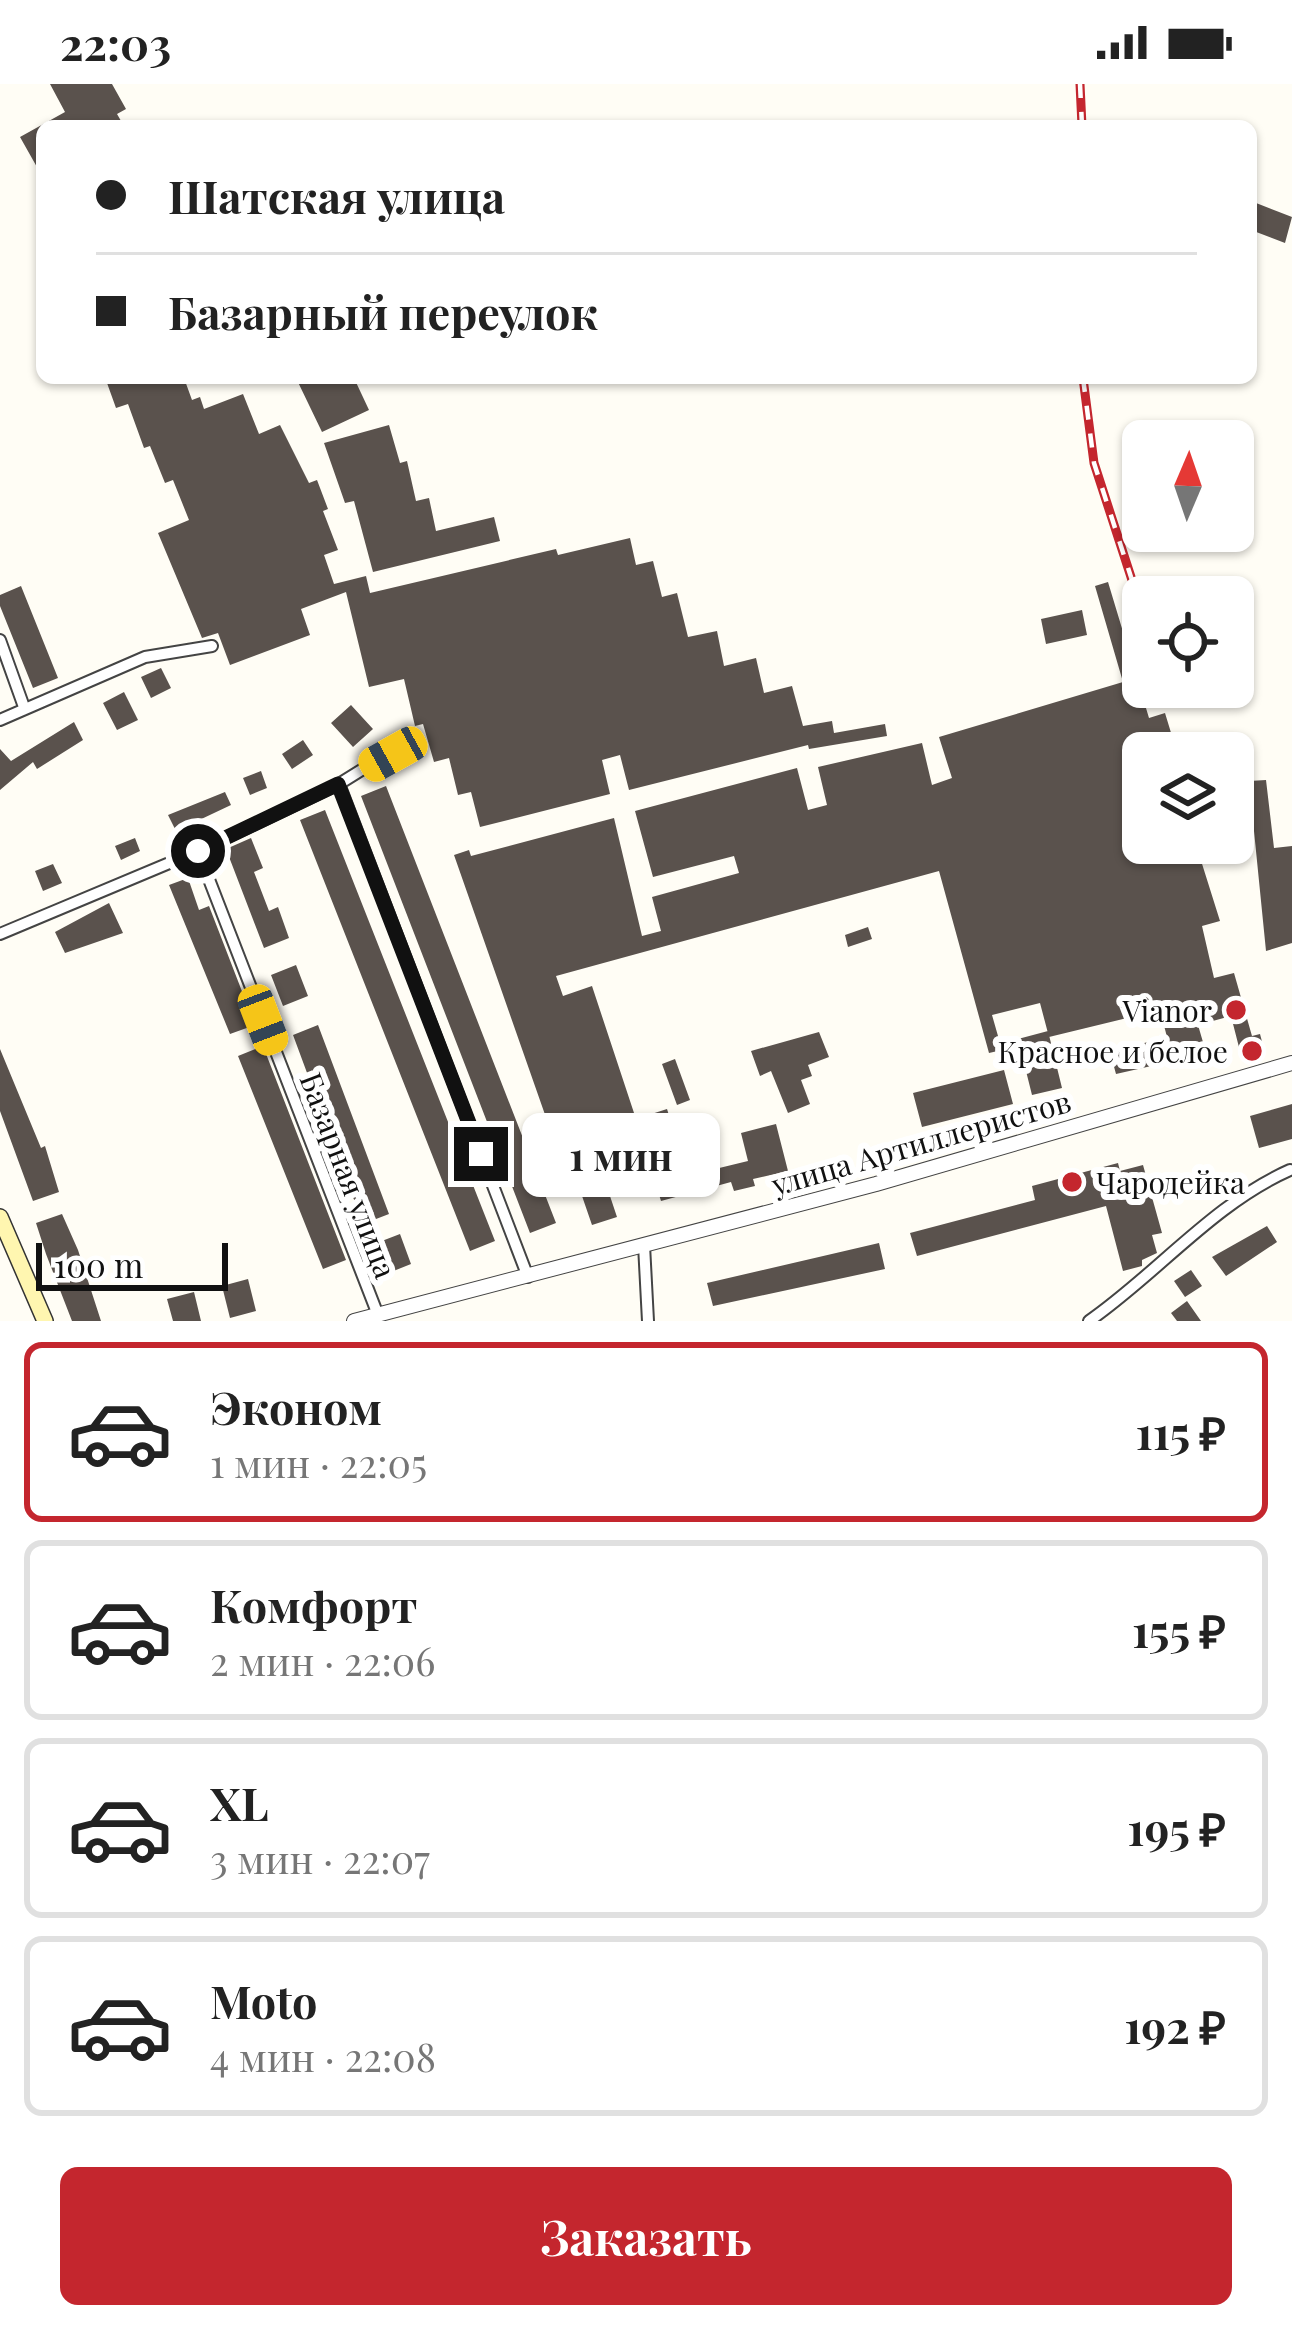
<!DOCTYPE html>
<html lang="ru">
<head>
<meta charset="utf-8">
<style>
	body { margin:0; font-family:"Playfair Display",serif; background:#f6f6f6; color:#222; height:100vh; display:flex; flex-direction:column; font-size:45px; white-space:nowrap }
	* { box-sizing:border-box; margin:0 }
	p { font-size:39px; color:#767676 }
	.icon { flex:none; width:66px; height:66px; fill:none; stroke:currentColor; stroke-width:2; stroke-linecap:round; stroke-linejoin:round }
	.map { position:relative; height:1237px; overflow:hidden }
	.side { display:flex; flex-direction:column; background:#fff; flex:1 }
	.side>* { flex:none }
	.guide { position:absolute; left:36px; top:36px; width:1221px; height:264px; border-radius:18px; box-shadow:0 3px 9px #0004; display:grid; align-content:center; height:264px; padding:0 60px; background:#fff }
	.needle { width:78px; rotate:2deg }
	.controls { position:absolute; left:1122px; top:336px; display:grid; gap:24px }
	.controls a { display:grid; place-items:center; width:132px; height:132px; border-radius:18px; background:#fff; box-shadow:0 3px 9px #0004; font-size:60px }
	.scale { position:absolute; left:36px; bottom:30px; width:192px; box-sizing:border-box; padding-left:12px; border:6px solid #111; border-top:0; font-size:33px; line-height:42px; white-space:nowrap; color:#111; -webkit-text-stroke:9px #fff; paint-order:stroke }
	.end { position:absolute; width:54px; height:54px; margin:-27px; border:15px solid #111; background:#fff; box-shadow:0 0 0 6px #fff }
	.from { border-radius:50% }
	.bubble { position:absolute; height:84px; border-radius:18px; background:#fff; box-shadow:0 3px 9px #0004; font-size:39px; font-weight:700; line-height:84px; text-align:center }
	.car { position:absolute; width:36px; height:72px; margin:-36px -18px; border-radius:15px; box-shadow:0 0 9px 3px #0007; background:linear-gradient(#f5c518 24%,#345 0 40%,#f5c518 0 76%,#345 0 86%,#f5c518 0) }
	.guide b { display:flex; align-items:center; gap:42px; height:114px; font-size:45px }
	.guide b+b { border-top:3px solid #e0e0e0 }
	.guide i { width:30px; height:30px; background:#222 }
	ul { padding:21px 0 0; list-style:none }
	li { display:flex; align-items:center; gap:36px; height:180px; margin:0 24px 18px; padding:0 36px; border:6px solid #e0e0e0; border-radius:18px }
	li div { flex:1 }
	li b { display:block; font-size:45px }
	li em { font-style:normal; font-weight:700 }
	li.current { border-color:#c4262e }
	li>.icon { width:108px; height:108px; stroke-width:1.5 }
	.action { display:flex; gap:24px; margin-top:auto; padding:24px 60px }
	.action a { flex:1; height:138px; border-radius:18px; background:#c4262e; color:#fff; font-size:48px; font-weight:700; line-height:138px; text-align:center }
	.status { display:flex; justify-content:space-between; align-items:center; height:84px; padding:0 60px; background:#fff; direction:ltr }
	.status svg { height:33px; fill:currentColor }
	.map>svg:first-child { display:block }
	.building { fill:#5a524d }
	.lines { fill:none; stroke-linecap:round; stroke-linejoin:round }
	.minor-casing { stroke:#444; stroke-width:14 }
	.tertiary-casing { stroke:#444; stroke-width:16 }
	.secondary-casing { stroke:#333; stroke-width:18 }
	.minor { stroke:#fff; stroke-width:10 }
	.tertiary { stroke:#fff; stroke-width:14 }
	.secondary { stroke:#fff6b0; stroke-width:15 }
	.rail-casing { stroke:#c4262e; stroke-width:9 }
	.rail { stroke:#fff; stroke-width:4.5; stroke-dasharray:14; stroke-linecap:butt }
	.route { stroke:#111; stroke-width:15 }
	.poi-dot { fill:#c4262e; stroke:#fff; stroke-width:4.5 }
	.labels { text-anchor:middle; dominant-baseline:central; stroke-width:12; stroke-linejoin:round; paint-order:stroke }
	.poi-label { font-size:30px; fill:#111; stroke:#fff; text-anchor:end }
	.street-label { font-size:30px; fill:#111; stroke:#fff }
</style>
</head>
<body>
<div class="status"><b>22:03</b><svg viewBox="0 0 49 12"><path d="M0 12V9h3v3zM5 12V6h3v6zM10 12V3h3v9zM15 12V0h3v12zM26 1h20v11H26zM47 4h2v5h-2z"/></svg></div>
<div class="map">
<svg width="1292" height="1237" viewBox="0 0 1292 1237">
	<rect width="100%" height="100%" fill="#fffdf5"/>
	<path class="building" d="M50 0H112L126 25 117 30 124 42H42V92L20 53 65 28Z
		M1251 117 1292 133 1285 159 1251 146Z
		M123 294H184L192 316 200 313 204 325 243 310 259 350 280 341 309 399 317 396 328 425 323 427 338 466 324 471 334 500 366 492 370 509 556 465 558 471 630 454 636 481 653 477 662 513 677 509 688 553 717 547 724 582 756 574 764 609 792 602 803 642 832 637 834 649 885 640 887 652 809 665 808 661 629 706 620 671 602 676 610 710 480 743 471 708 458 711 449 674 434 678 423 640 415 642 404 595 369 603 346 508 301 525 310 551 230 581 218 549 202 554 158 449 189 436 173 396 165 399 150 362 144 364 128 320 116 324 107 299Z
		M296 294H354L369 326 322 348Z
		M389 341 400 379 407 377 416 417 429 414 436 447 494 433 500 457 373 488 354 417 345 419 324 359Z
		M1108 498 1149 634 1165 629 1172 652 1143 661V759H1217L1198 767 1220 837 1202 842 1214 894 1234 889 1252 952 1260 950 1265 969 1242 975 1231 932 1198 941 1205 965 1200 971 1116 990 1110 968 1167 953 1160 926 1049 953 1040 919 992 931 1002 966 989 969 939 787 556 892 563 912 592 902 636 1035 667 1025 675 1050 598 1076 617 1133 592 1141 572 1083 585 1052 556 1062 454 771 469 766 471 772 614 734 642 852 661 847 652 813 739 789 734 772 653 793 635 727 797 684 808 726 827 721 818 683 922 659 932 701 952 694 939 653 1123 598 1095 502Z
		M21 502 58 594 33 604 0 522V511Z
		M1082 526 1087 551 1046 560 1041 535Z
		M161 584 171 604 151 614 141 593Z
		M124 608 138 636 117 646 103 619Z
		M351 621 373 645 353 663 331 639Z
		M74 638 83 656 37 685 33 678 0 706V665L11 677Z
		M303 656 313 671 292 685 282 670Z
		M261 687 267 704 250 711 243 694Z
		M1266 696 1274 764 1292 762V859L1266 867 1249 697Z
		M386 702 556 1139 530 1149 361 712Z
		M225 708 231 721 176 747 168 731Z
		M325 726 495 1157 470 1167 300 736Z
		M135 754 140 767 121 776 115 762Z
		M251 754 263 784 254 788 269 827 278 823 289 854 264 864 226 765Z
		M53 780 62 799 43 807 35 787Z
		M188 794 199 826 209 822 255 941 230 950 169 801Z
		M109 819 123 849 65 869 55 848Z
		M868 843 872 855 848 863 845 851Z
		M296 881 308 912 283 922 271 891Z
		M318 941 389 1130 363 1140 293 951Z
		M1048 947 1062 1004 1032 1011 1018 955Z
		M819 948 829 973 808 981 812 992 801 996 810 1020 788 1029 771 987 760 992 751 967Z
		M263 962 346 1176 323 1185 238 972Z
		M0 965 41 1064 45 1062 59 1108 33 1117 0 1027Z
		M675 975 690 1016 677 1021 662 980Z
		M1004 986 1013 1020 922 1043 913 1009Z
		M1292 1020V1055L1259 1064 1250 1032Z
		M776 1040 788 1087 753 1095 755 1102 734 1107 731 1098 661 1117 656 1101 700 1089 690 1053 701 1050 711 1086 748 1077 741 1049Z
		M1118 1079 1120 1087 1143 1081 1162 1149 1152 1151 1157 1169 1142 1176V1182L1123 1187 1106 1122 917 1172 910 1149 1035 1116 1032 1102Z
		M62 1130 78 1166 101 1237H72L46 1170 36 1139Z
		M1267 1142 1277 1158 1226 1192 1212 1173Z
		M400 1150 411 1180 386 1190 374 1160Z
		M879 1159 885 1185 713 1222 707 1199Z
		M1191 1186 1202 1202 1185 1213 1174 1197Z
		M248 1195 256 1227 230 1234 222 1202Z
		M194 1208 201 1237H173L167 1215Z
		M1187 1217 1201 1237H1177L1171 1229Z"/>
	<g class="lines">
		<defs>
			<path id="minor" d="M0 556 24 623
				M0 636 145 573 212 562
				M339 700 528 1193
				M198 767 378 1231
				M0 850 198 767 339 700 408 657
				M644 1161 648 1237
				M1089 1237C1158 1189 1213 1120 1290 1086"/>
			<path id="tertiary" d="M354 1237 876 1100 1292 979"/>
			<path id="secondary" d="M0 1133 45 1237"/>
		</defs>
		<use href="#minor" class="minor-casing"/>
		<use href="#tertiary" class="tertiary-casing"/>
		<use href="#secondary" class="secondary-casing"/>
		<use href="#minor" class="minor"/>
		<use href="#tertiary" class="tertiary"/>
		<use href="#secondary" class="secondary"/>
		<defs>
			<path id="rail" d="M1080 0 1082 42
				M1083 294 1094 379 1143 530"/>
		</defs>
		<use href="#rail" class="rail-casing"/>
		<use href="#rail" class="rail"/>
	</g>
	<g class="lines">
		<path class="route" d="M198 767 338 700 481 1070"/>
	</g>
	<g class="poi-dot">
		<circle cx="1236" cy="926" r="12"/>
		<circle cx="1252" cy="967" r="12"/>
		<circle cx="1072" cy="1098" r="12"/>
	</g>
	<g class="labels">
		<g class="poi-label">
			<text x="1212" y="926">Vianor</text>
			<text x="1228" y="967">Красное и белое</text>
			<text x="1096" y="1098" text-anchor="start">Чародейка</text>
		</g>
		<g class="street-label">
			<text transform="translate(921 1058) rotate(-16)">улица Артиллеристов</text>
			<text transform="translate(349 1091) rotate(69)">Базарная улица</text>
		</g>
	</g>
</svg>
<div class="controls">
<a><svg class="needle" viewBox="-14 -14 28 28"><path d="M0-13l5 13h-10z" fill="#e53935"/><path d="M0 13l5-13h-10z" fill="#767676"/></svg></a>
<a><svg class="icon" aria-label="locate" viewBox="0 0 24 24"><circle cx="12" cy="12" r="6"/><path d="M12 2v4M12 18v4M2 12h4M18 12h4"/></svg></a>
<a><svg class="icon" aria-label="layers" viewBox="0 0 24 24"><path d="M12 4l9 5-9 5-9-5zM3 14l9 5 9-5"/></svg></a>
</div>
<div class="scale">100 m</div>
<i class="end from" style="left:198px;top:767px"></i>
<i class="end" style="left:481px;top:1070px"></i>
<div class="bubble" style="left:522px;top:1029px;width:198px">1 мин</div>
<i class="car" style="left:393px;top:670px;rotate:241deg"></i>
<i class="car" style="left:263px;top:936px;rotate:159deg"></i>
<div class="guide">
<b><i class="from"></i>Шатская улица</b>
<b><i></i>Базарный переулок</b>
</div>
</div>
<section class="side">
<ul>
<li class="current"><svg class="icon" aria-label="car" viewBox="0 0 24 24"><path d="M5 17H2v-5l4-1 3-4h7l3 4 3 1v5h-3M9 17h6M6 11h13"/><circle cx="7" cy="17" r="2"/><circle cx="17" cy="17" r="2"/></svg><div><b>Эконом</b><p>1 мин · 22:05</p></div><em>115 ₽</em></li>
<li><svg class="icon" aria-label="car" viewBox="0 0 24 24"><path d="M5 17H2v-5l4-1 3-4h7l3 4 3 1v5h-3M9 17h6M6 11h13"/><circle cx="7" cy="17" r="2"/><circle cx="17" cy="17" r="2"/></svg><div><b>Комфорт</b><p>2 мин · 22:06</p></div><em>155 ₽</em></li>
<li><svg class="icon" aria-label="car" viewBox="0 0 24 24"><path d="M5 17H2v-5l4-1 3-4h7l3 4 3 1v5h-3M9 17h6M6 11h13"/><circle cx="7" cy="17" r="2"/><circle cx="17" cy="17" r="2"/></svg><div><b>XL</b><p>3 мин · 22:07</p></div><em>195 ₽</em></li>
<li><svg class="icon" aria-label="car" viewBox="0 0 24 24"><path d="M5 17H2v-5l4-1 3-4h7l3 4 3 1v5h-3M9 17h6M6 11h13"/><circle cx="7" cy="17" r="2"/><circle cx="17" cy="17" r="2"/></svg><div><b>Moto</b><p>4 мин · 22:08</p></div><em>192 ₽</em></li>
</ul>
<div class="action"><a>Заказать</a></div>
</section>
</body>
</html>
